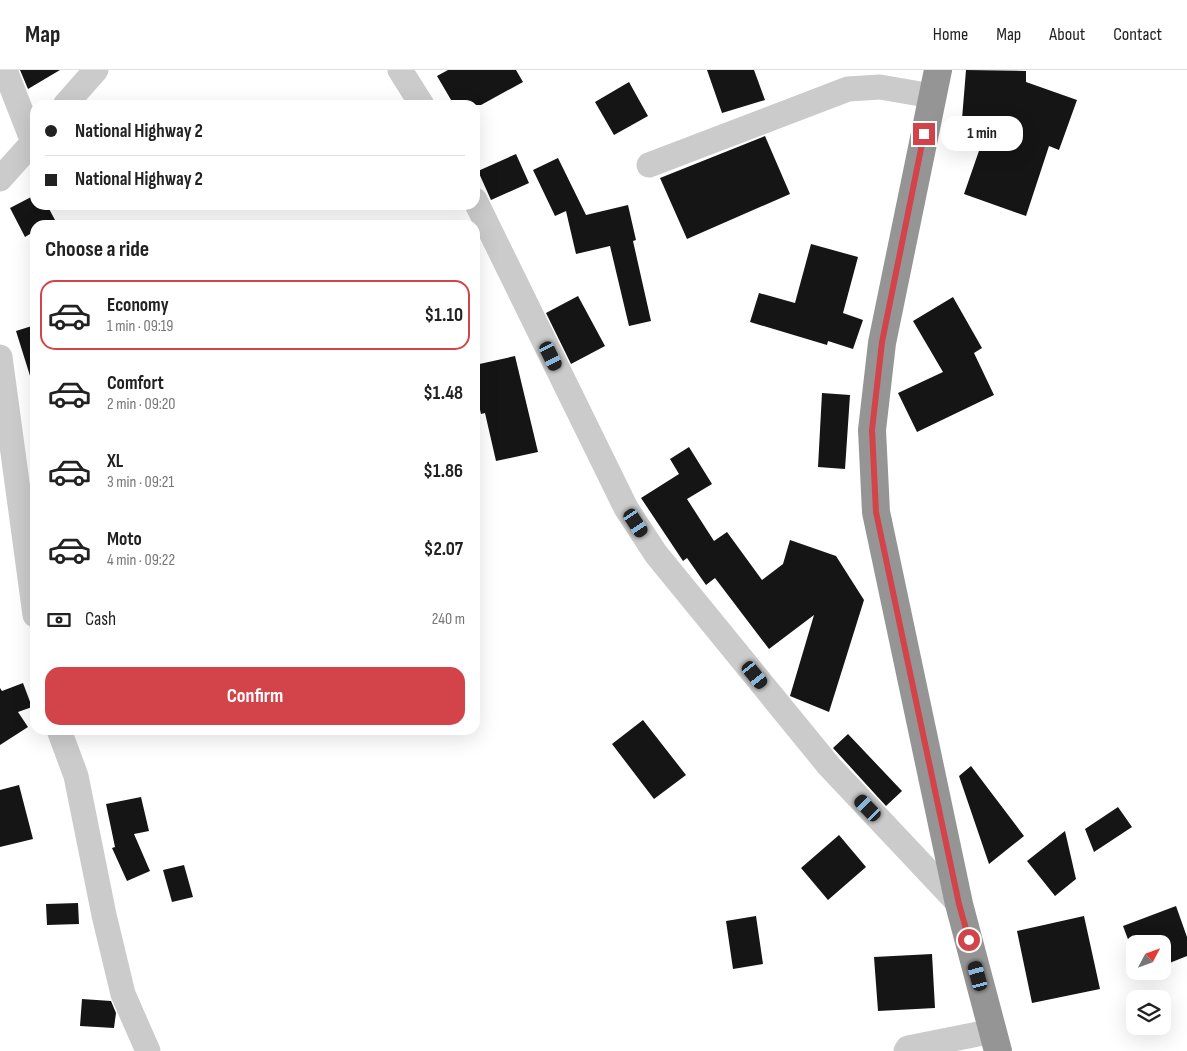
<!DOCTYPE html>
<html lang="en">
<head>
<meta charset="utf-8">
<style>
	body { margin:0; font-family:"Sofia Sans Condensed",sans-serif; background:#f2f2f2; color:#222; height:100vh; display:flex; flex-direction:column; font-size:19px; white-space:nowrap }
	* { box-sizing:border-box; margin:0 }
	p { font-size:16px; color:#767676 }
	.icon { flex:none; width:28px; height:28px; fill:none; stroke:currentColor; stroke-width:2; stroke-linecap:round; stroke-linejoin:round }
	.map { position:relative; flex:1; overflow:hidden }
	.drawer { position:absolute; left:30px; top:150px; width:450px; height:515px; display:flex; flex-direction:column; background:#fff; border-radius:15px; box-shadow:0 5px 20px #0002 }
	.drawer>* { flex:none }
	.top-card { position:absolute; left:30px; top:30px; width:450px; height:110px; border-radius:15px; box-shadow:0 5px 20px #0002; display:grid; align-content:center; height:110px; padding:0 15px; background:#fff }
	.needle { width:32px; rotate:49deg }
	.controls { position:absolute; left:1126px; top:865px; display:grid; gap:10px }
	.controls a { display:grid; place-items:center; width:45px; height:45px; border-radius:10px; background:#fff; box-shadow:0 5px 20px #0002; font-size:25px }
	.end { position:absolute; width:22px; height:22px; margin:-11px; border:6px solid #d24449; background:#fff; box-shadow:0 0 0 2px #fff }
	.from { border-radius:50% }
	.bubble { position:absolute; height:35px; border-radius:15px; background:#fff; box-shadow:0 5px 20px #0002; font-size:16px; font-weight:700; line-height:35px; text-align:center }
	.car { position:absolute; width:15px; height:30px; margin:-15px -8px; border-radius:6px; box-shadow:0 0 4px 1px #0007; background:linear-gradient(#222 24%,#8ab4d8 0 40%,#222 0 76%,#8ab4d8 0 86%,#222 0) }
	.top-card b { display:flex; align-items:center; gap:18px; height:48px; font-size:19px }
	.top-card b+b { border-top:1px solid #e0e0e0 }
	.top-card i { width:12px; height:12px; background:#222 }
	ul { padding:0; list-style:none }
	li { display:flex; align-items:center; gap:15px; height:70px; margin:0 10px 8px; padding:0 5px; border:2px solid transparent; border-radius:15px }
	li div { flex:1 }
	li b { display:block; font-size:19px }
	li em { font-style:normal; font-weight:700 }
	li.selected { border-color:#d24449 }
	li>.icon { width:45px; height:45px; stroke-width:1.5 }
	h2 { padding:0 15px; font-size:22px; line-height:60px }
	.pay { display:flex; align-items:center; gap:12px; height:55px; padding:0 15px; font-size:19px }
	.pay p { margin-inline-start:auto }
	.primary-button { display:flex; gap:10px; margin-top:auto; padding:10px 15px }
	.primary-button a { flex:1; height:58px; border-radius:15px; background:#d24449; color:#fff; font-size:20px; font-weight:700; line-height:58px; text-align:center }
	header { display:flex; align-items:center; gap:30px; box-sizing:border-box; height:70px; padding:0 25px; background:#fff; border-bottom:1px solid #e0e0e0 }
	header strong { font-size:24px }
	nav { display:flex; gap:28px; margin-inline-start:auto; font-size:18px }
	.map>svg:first-child { display:block }
	.building { fill:#151515 }
	.lines { fill:none; stroke-linecap:round; stroke-linejoin:round }
	.minor { stroke:#cbcbcb; stroke-width:25 }
	.highway { stroke:#959595; stroke-width:28 }
	.route { stroke:#d24449; stroke-width:6 }
</style>
</head>
<body>
<header>
<strong>Map</strong>
<nav><a>Home</a><a>Map</a><a>About</a><a>Contact</a></nav>
</header>
<div class="map">
<svg width="1187" height="981" viewBox="0 0 1187 981">
	<rect width="100%" height="100%" fill="#fff"/>
	<path class="building" d="M20 0H60L28 19Z
		M448 0H516L523 12 481 35H454L437 6Z
		M707 0H754L765 30 722 43Z
		M966 0 1026 1V12L1077 30 1059 80 1049 76 1026 146 964 124 989 52 962 49Z
		M629 12 648 46 614 65 595 32Z
		M765 66 790 124 687 169 660 108Z
		M516 84 529 113 491 130 478 101Z
		M558 88 586 145 628 135 636 170 633 171 651 251 629 256 610 176 576 184 566 141 555 146 533 100Z
		M35 125V135H47L55 150 47 155H35V161L25 167 10 138Z
		M811 174 858 187 843 243 863 250 853 279 828 271 827 275 750 252 759 223 795 233Z
		M578 226 605 276 571 294 546 243Z
		M953 227 982 278 974 283 994 325 917 362 898 323 943 302 913 251Z
		M35 255V309H31L16 261Z
		M515 286 538 382 496 391 485 343 481 344 475 318V295Z
		M822 323 850 325 845 399 818 397Z
		M689 377 712 414 687 429 714 471 727 462 762 510 783 494 790 470 836 486 864 530 829 642 790 626 814 545 769 579 715 508 706 515 687 488 683 491 641 428 679 404 670 389Z
		M23 613 32 637 18 642 28 657 0 675V618L2 621Z
		M643 650 686 705 654 729 612 674Z
		M848 664 902 721 886 736 833 678Z
		M971 696 1024 766 989 794 959 706Z
		M19 715 33 769 0 777V720Z
		M141 727 149 761 134 764 150 801 127 811 112 778 115 777 106 734Z
		M1118 737 1132 757 1094 782 1085 759Z
		M1065 761 1076 809 1055 826 1027 791Z
		M839 765 866 797 828 830 801 798Z
		M184 795 193 827 172 832 163 800Z
		M78 833 79 854 47 855 46 834Z
		M1176 836 1187 867V886L1162 896V874H1135V888L1123 856Z
		M756 846 763 894 733 899 726 851Z
		M1084 846 1100 919 1032 933 1017 861Z
		M932 884 935 938 878 941 874 887Z
		M82 929 111 931 116 943 114 958 80 956Z"/>
	<g class="lines">
		<path class="minor" d="M5 0 33 72
			M400 0 422 35
			M65 35 96 0
			M649 95 848 19 880 17 932 26
			M0 109 35 70
			M475 130 626 438 656 484 829 696 959 834
			M0 287 35 545
			M59 660 76 706 104 845 123 924 148 981
			M906 981 908 978 993 961"/>
		<path class="highway" d="M938 0 882 273 872 360 876 442 959 834 998 981"/>
	</g>
	<g class="lines">
		<path class="route" d="M924 64 882 272 872 360 876 442 959 834 969 870"/>
	</g>
</svg>
<div class="controls">
<a><svg class="needle" viewBox="-14 -14 28 28"><path d="M0-13l5 13h-10z" fill="#e53935"/><path d="M0 13l5-13h-10z" fill="#767676"/></svg></a>
<a><svg class="icon" aria-label="layers" viewBox="0 0 24 24"><path d="M12 4l9 5-9 5-9-5zM3 14l9 5 9-5"/></svg></a>
</div>
<i class="end from" style="left:969px;top:870px"></i>
<i class="end" style="left:924px;top:64px"></i>
<div class="bubble" style="left:941px;top:46px;width:82px">1 min</div>
<i class="car" style="left:551px;top:286px;rotate:154deg"></i>
<i class="car" style="left:636px;top:453px;rotate:147deg"></i>
<i class="car" style="left:755px;top:605px;rotate:141deg"></i>
<i class="car" style="left:868px;top:738px;rotate:316deg"></i>
<i class="car" style="left:978px;top:906px;rotate:345deg"></i>
<div class="top-card">
<b><i class="from"></i>National Highway 2</b>
<b><i></i>National Highway 2</b>
</div>
<section class="drawer">
<h2>Choose a ride</h2>
<ul>
<li class="selected"><svg class="icon" aria-label="car" viewBox="0 0 24 24"><path d="M5 17H2v-5l4-1 3-4h7l3 4 3 1v5h-3M9 17h6M6 11h13"/><circle cx="7" cy="17" r="2"/><circle cx="17" cy="17" r="2"/></svg><div><b>Economy</b><p>1 min · 09:19</p></div><em>$1.10</em></li>
<li><svg class="icon" aria-label="car" viewBox="0 0 24 24"><path d="M5 17H2v-5l4-1 3-4h7l3 4 3 1v5h-3M9 17h6M6 11h13"/><circle cx="7" cy="17" r="2"/><circle cx="17" cy="17" r="2"/></svg><div><b>Comfort</b><p>2 min · 09:20</p></div><em>$1.48</em></li>
<li><svg class="icon" aria-label="car" viewBox="0 0 24 24"><path d="M5 17H2v-5l4-1 3-4h7l3 4 3 1v5h-3M9 17h6M6 11h13"/><circle cx="7" cy="17" r="2"/><circle cx="17" cy="17" r="2"/></svg><div><b>XL</b><p>3 min · 09:21</p></div><em>$1.86</em></li>
<li><svg class="icon" aria-label="car" viewBox="0 0 24 24"><path d="M5 17H2v-5l4-1 3-4h7l3 4 3 1v5h-3M9 17h6M6 11h13"/><circle cx="7" cy="17" r="2"/><circle cx="17" cy="17" r="2"/></svg><div><b>Moto</b><p>4 min · 09:22</p></div><em>$2.07</em></li>
</ul>
<div class="pay"><svg class="icon" aria-label="cash" viewBox="0 0 24 24"><path d="M3 7h18v10H3z"/><circle cx="12" cy="12" r="2"/></svg>Cash<p>240 m</p></div>
<div class="primary-button"><a>Confirm</a></div>
</section>
</div>
</body>
</html>
